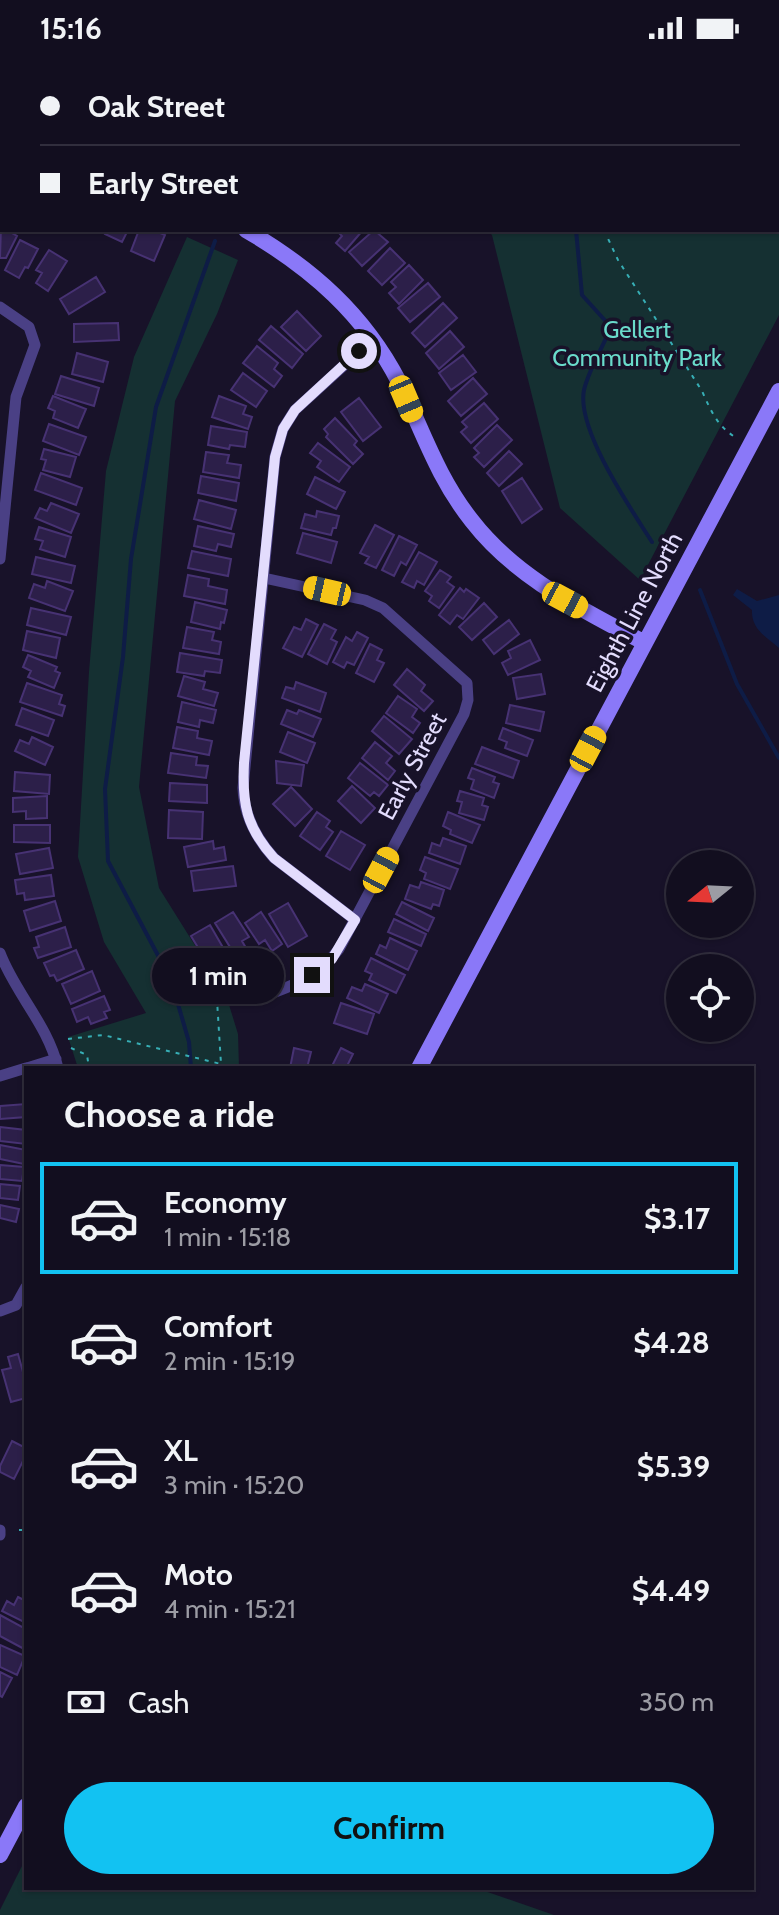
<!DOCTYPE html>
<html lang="en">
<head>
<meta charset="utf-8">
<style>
	body { margin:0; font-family:Cabin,sans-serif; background:#1f1c2c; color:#f1f3f6; height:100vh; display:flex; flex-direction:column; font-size:30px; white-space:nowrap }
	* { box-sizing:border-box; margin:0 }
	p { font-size:26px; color:#9c9ca4 }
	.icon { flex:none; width:44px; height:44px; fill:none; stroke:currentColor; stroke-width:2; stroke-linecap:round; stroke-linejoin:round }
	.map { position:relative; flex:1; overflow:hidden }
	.details { position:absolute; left:24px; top:1010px; width:730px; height:824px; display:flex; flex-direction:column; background:#120e1f; border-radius:0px; box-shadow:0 2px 6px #0004,0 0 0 2px #312e3d }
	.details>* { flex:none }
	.guide { position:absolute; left:0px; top:0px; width:780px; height:176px; box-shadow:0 2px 6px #0004,0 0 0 2px #312e3d; display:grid; align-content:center; height:176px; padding:0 40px; background:#120e1f }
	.needle { width:52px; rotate:252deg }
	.controls { position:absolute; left:666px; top:794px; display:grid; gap:16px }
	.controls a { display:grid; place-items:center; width:88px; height:88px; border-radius:50%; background:#120e1f; box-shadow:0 2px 6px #0004,0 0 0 2px #312e3d; font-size:40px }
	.end { position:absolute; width:36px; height:36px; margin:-18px; border:10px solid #e3dcfd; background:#111; box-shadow:0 0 0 4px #111 }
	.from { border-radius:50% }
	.bubble { position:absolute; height:56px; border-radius:28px; background:#120e1f; box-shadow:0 2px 6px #0004,0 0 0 2px #312e3d; font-size:26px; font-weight:800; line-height:56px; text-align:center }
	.car { position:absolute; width:24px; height:48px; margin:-24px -12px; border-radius:10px; box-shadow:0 0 6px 2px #0007; background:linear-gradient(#f5c518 24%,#345 0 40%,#f5c518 0 76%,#345 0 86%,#f5c518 0) }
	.guide b { display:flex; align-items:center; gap:28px; height:76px; font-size:30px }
	.guide b+b { border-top:2px solid #312e3d }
	.guide i { width:20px; height:20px; background:#f1f3f6 }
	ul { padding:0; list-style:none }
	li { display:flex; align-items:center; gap:24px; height:112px; margin:0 16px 12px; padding:0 24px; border:4px solid transparent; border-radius:0px }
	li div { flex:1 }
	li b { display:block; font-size:30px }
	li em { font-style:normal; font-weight:800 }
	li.on { border-color:#12c2f2 }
	li>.icon { width:72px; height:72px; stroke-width:1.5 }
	h2 { padding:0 40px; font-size:36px; line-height:96px }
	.pay { display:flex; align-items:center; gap:20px; height:88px; padding:0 40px; font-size:30px }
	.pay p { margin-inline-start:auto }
	.action { display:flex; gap:16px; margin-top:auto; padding:16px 40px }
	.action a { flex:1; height:92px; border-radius:48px; background:#12c2f2; color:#111; font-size:32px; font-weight:800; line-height:92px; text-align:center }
	.status { display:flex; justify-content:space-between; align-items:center; height:56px; padding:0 40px; background:#120e1f; direction:ltr }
	.status svg { height:22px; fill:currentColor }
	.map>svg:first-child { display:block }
	.green { fill:#153032 }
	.water { fill:#0e1c46 }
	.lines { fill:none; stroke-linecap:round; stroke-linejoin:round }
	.stream { stroke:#0e1c46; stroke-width:4 }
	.building { fill:#2c1f49; stroke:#473273; stroke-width:2 }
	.path { stroke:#37aeb5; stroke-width:2; stroke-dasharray:4 6; stroke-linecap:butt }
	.street { stroke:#4a4085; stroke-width:11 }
	.secondary { stroke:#8a78f8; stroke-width:16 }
	.route { stroke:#e3dcfd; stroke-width:10 }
	.labels { text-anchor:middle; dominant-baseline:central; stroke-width:7; stroke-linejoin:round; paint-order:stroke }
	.park-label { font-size:24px; fill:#6adbcb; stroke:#181229 }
	.street-label { font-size:24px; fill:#e3dcfd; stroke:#181229 }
</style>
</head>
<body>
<div class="status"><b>15:16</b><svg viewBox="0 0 49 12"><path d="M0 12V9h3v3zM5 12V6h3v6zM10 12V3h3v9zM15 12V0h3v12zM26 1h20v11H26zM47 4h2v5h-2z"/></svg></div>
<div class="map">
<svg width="779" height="1859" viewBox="0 0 779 1859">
	<rect width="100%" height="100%" fill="#181229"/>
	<path class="green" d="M201 0H779V259L640 524 560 452 492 179 487 174H778V2Z
		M187 181 238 204 217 258 175 345 139 731 159 832 226 939 238 978 239 1012H78L68 981 146 957 104 886 78 801 89 616 106 415 134 301Z
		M26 1802V1832H476L554 1859H0V1854Z"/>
	<path class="water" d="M737 533 757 545 779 539V592C766 581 751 573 752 554L733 539Z"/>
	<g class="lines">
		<path class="stream" d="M299 0 303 2
			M576 174 582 239 611 271C603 291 589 313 584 334 576 373 631 453 652 486
			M700 534 737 628 779 702
			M191 1012 189 986 171 924 108 805 105 733 123 601 131 503 156 351 215 185"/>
	</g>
	<path class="building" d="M1 171 17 180 6 202H0Z
		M107 174H128L122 186 105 178Z
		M139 174H153L165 179 154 205 131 195Z
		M363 174 345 195 336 187 342 180 336 174Z
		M374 174 388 186 362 210 349 196Z
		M20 184 38 193 28 212 25 211 19 222 5 214Z
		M390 192 405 207 382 229 368 215Z
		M49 194 67 205 48 235 36 227 42 217 36 214Z
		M409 209 423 224 399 248 389 237 396 231 391 226Z
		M96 221 105 236 69 258 60 243Z
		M428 227 440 241 410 266 398 252Z
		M443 247 457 262 425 291 412 277Z
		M297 255 321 280 306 295 281 271Z
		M118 267 119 284 74 286V268Z
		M271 270 303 298 292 312 259 284Z
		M450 275 464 291 439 313 426 297Z
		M257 290 278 307 274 313 282 320 274 331 243 307Z
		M77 297 108 306 103 326 72 318Z
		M463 299 476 316 451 334 439 317Z
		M243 317 267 335 256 351 231 334Z
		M61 320 99 332 94 350 55 338Z
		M473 322 487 338 461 360 448 345Z
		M53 340 86 353 78 372 53 362 55 355 48 352Z
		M219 340 246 350 243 358 252 361 248 373 212 361Z
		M359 342 381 371 363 385 341 356Z
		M484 347 498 363 471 387 461 376 467 371 462 366Z
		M335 362 357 385 354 389 363 398 353 408 326 381 328 378 324 373Z
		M49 368 86 381 79 399 43 385Z
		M497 369 512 384 484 411 474 401 479 397 474 392Z
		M211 370 247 376 245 391 230 389 229 393 208 389Z
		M318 387 350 411 339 426 317 411 321 405 310 397Z
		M44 393 76 401 70 421 43 414 46 404 41 403Z
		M509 395 522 408 499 430 487 417Z
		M206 396 229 399 227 407 241 409 239 422 203 416Z
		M41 417 82 432 76 449 35 434Z
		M201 420 239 427 236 445 198 437Z
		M315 421 345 436 336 453 307 438Z
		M522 422 542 453 522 467 502 435Z
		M199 444 236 454 231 473 194 463Z
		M51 447 79 458 71 477 35 462 40 452 47 455Z
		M317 455 339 460 336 472H333L331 479 301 472 305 458 316 461Z
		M375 469 394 479 376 512 365 507 369 501 360 497Z
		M198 470 234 478 231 491 218 488 216 495 194 490Z
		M39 471 71 481 65 501 40 493 43 485 35 483Z
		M303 477 337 486 331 507 297 497Z
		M399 480 417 489 406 509 401 506 394 520 382 514Z
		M192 495 231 503 228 520 188 512Z
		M419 496 437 506 424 529 417 525 414 532 402 526Z
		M36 501 75 510 71 527 32 518Z
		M440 514 451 521 447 526 454 531 439 552 429 545 432 540 425 535Z
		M188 519 209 523 208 530 227 534 225 548 184 540Z
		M47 525 73 535 65 555 29 542 34 528 45 532Z
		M460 532 464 536 466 533 479 542 463 563 457 559 450 568 439 559Z
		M195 546 227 554 224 567 221 566 220 573 191 566Z
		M484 547 497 561 472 584 459 571Z
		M31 552 71 561 66 579 27 569Z
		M306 563 318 569 302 601 283 592 294 571 301 574Z
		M509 564 519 578 494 598 483 584Z
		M324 568 336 574 331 583 337 586 327 608 308 598Z
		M187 571 214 576 212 584 221 586 219 598 183 592Z
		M27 575 60 582 56 602 23 594Z
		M357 576 368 582 354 609 347 606 344 612 333 606 346 581 352 585Z
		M530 584 540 604 508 619 502 607 511 602 508 595Z
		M370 588 382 594 377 604 384 607 374 626 356 617Z
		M180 597 222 604 220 617 205 615 204 620 177 616Z
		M28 599 57 611 55 615 60 617 54 632 28 621 31 615 23 611Z
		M407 613 425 629 421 635 433 645 424 655 394 629Z
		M541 618 545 638 517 643 513 622Z
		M184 620 205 626 203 633 218 637 214 650 178 640Z
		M296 626 326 637 320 656 282 642 286 631 294 633Z
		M27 627 62 639 59 648 65 650 62 660 20 646Z
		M398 640 417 653 412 661 420 667 413 677 386 657Z
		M182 646 216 654 213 667 200 664 199 671 178 666Z
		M510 649 544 656 540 675 506 667Z
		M22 652 54 664 48 680 16 669Z
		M287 654 297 658 299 654 321 663 313 681 281 668Z
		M384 660 412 683 399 698 372 675Z
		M177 671 198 675 197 682 212 685 209 699 173 692Z
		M503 672 533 684 527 700 505 692 507 686 499 683Z
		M288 676 315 687 307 707 280 696Z
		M32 681 53 691 45 709 15 695 20 684 29 688Z
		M375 686 392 700 386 707 395 715 388 724 362 702Z
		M482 691 519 705 513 722 475 708Z
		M171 697 197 701 196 709 208 710 206 722 168 717Z
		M276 705 304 709 301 730 277 727Z
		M360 707 388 729 379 740 374 736 370 740 348 722Z
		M472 712 495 721 493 726 499 728 494 742 471 733 474 724 468 722Z
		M15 716 50 719 49 738 14 735Z
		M170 727 207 729V747L169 745Z
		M352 730 375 752 361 767 338 745Z
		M291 731 312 753 295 770 273 748Z
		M460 735 484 742 482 749 488 751 484 764 459 757 462 746 457 745Z
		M47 740V762L26 763V755L13 756V742Z
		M169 754 203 756 202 783 168 782Z
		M317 756 330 765 326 771 333 776 320 794 300 780Z
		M448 756 480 769 472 787 450 778 451 774 443 770Z
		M14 769H50V787L14 786Z
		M341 775 365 789 350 814 326 800Z
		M443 782 466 790 460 808 429 797 432 787 440 790Z
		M213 785 214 793 224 791 226 804 188 811 184 791Z
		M49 792 53 812 20 818 16 798Z
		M425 801 458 813 450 833 424 823 426 817 420 814Z
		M233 810 236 830 194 835 191 815Z
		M51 819 54 840 25 844 24 837 17 838 15 824Z
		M421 826 444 834 439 850 433 848 431 853 405 843 410 829 419 832Z
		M55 845 61 865 30 875 24 855Z
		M402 846 434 862 428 875 396 858Z
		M288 847 307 880 288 891 269 858Z
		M233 856 249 881 242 885 246 892 235 899 215 867Z
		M261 856 282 888 272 895 265 884 259 888 245 867Z
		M394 863 426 878 421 890 388 876Z
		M210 869 229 902 211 913 191 880Z
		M65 871 71 891 38 902 34 892 39 891 36 881Z
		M390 882 417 895 408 914 376 898 380 889 386 892Z
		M76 894 84 913 57 925 54 919 50 920 44 907Z
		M371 902 405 919 396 937 369 924 372 918 365 915Z
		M92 915 100 935 71 948 62 928Z
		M365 928 388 938 379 957 347 942 352 931 362 935Z
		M104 940 110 954 104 956 107 962 91 968 88 961 77 966 72 953Z
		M341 947 374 958 367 978 334 967Z
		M294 992 311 996 307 1012H290Z
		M341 992 353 998 346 1012H331Z
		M26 1048V1061L0 1063V1050Z
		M0 1071 26 1074V1088L0 1085Z
		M0 1089 26 1094 24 1108 0 1103Z
		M0 1109 24 1111 22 1125 0 1123Z
		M0 1128 20 1130 18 1144 0 1142Z
		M0 1149 19 1153 16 1166 0 1162Z
		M18 1298 26 1327V1342L11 1346 2 1314 11 1312 8 1301Z
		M12 1385 26 1392V1399L14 1423 0 1416V1410Z
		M18 1541 26 1545V1567L2 1555 7 1545 14 1549Z
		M0 1559 26 1573V1594L0 1580Z
		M0 1589 25 1600 17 1619 0 1611Z
		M0 1616 12 1622 2 1641 0 1640Z"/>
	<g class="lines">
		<path class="path" d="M445 0 447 2
			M295 2 296 0
			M601 2 602 0
			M604 174 618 204 702 335C710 353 717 370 735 381
			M68 983 103 979 221 1008 217 944 229 939
			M71 992 87 999 89 1012
			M19 1474H26"/>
		<path class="street" d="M0 251 29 271 35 289 16 341 0 503
			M355 864 274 802C256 782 244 759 243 732L275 401 283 373 295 354 373 283
			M0 897C15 937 48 969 58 1012
			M261 941C291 931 319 920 339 893L464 658 468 644 467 627 383 552 365 544 264 522
			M27 1012 56 1003
			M0 1020 26 1012
			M0 1255 16 1249 26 1231
			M0 1474V1479"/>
		<path class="secondary" d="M0 29 2 30
			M246 174C311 212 364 258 399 326 423 375 437 421 472 465 517 523 582 553 645 587
			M419 1012 779 335
			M0 1799 26 1750"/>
	</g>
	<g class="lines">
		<path class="route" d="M312 919 332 903 355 864 274 802C246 771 242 747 244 707L275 401 283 373 295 354 359 295"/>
	</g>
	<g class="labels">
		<g class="park-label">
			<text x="637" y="273">Gellert<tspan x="637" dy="28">Community Park</tspan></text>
		</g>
		<g class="street-label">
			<text transform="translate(634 556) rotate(-62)">Eighth Line North</text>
			<text transform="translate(412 710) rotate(-62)">Early Street</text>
		</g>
	</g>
</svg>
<div class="controls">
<a><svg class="needle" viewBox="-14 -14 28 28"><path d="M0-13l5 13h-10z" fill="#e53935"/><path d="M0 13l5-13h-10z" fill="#9c9ca4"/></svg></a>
<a><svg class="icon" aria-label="locate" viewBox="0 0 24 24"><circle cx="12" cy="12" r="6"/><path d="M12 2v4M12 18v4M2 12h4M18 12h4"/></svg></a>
</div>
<i class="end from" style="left:359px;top:295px"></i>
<i class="end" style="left:312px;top:919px"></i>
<div class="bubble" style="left:152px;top:892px;width:132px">1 min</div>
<i class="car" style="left:406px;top:343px;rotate:157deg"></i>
<i class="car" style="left:327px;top:535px;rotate:283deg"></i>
<i class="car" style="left:565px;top:544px;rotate:118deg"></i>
<i class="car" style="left:588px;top:693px;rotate:28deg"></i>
<i class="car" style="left:381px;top:814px;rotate:28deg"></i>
<div class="guide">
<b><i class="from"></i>Oak Street</b>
<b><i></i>Early Street</b>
</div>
<section class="details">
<h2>Choose a ride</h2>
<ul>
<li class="on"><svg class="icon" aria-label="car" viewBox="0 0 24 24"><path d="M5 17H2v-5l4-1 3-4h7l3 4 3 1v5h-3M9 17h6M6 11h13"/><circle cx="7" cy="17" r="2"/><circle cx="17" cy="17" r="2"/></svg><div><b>Economy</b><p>1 min · 15:18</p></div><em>$3.17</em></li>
<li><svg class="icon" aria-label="car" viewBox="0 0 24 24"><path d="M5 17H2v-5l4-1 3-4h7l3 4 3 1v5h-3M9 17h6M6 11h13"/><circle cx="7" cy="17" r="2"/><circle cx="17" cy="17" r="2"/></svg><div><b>Comfort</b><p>2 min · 15:19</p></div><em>$4.28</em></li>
<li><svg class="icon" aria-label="car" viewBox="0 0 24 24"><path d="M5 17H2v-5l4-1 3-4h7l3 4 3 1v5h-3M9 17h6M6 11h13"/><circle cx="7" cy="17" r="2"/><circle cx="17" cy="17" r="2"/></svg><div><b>XL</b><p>3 min · 15:20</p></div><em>$5.39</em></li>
<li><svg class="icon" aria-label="car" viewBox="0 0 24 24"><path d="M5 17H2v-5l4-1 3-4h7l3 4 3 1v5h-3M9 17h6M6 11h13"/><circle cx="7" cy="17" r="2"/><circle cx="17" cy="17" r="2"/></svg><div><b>Moto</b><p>4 min · 15:21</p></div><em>$4.49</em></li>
</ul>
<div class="pay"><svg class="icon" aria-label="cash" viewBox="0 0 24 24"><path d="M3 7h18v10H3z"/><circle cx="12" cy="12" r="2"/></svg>Cash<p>350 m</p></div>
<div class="action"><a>Confirm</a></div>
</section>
</div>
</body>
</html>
